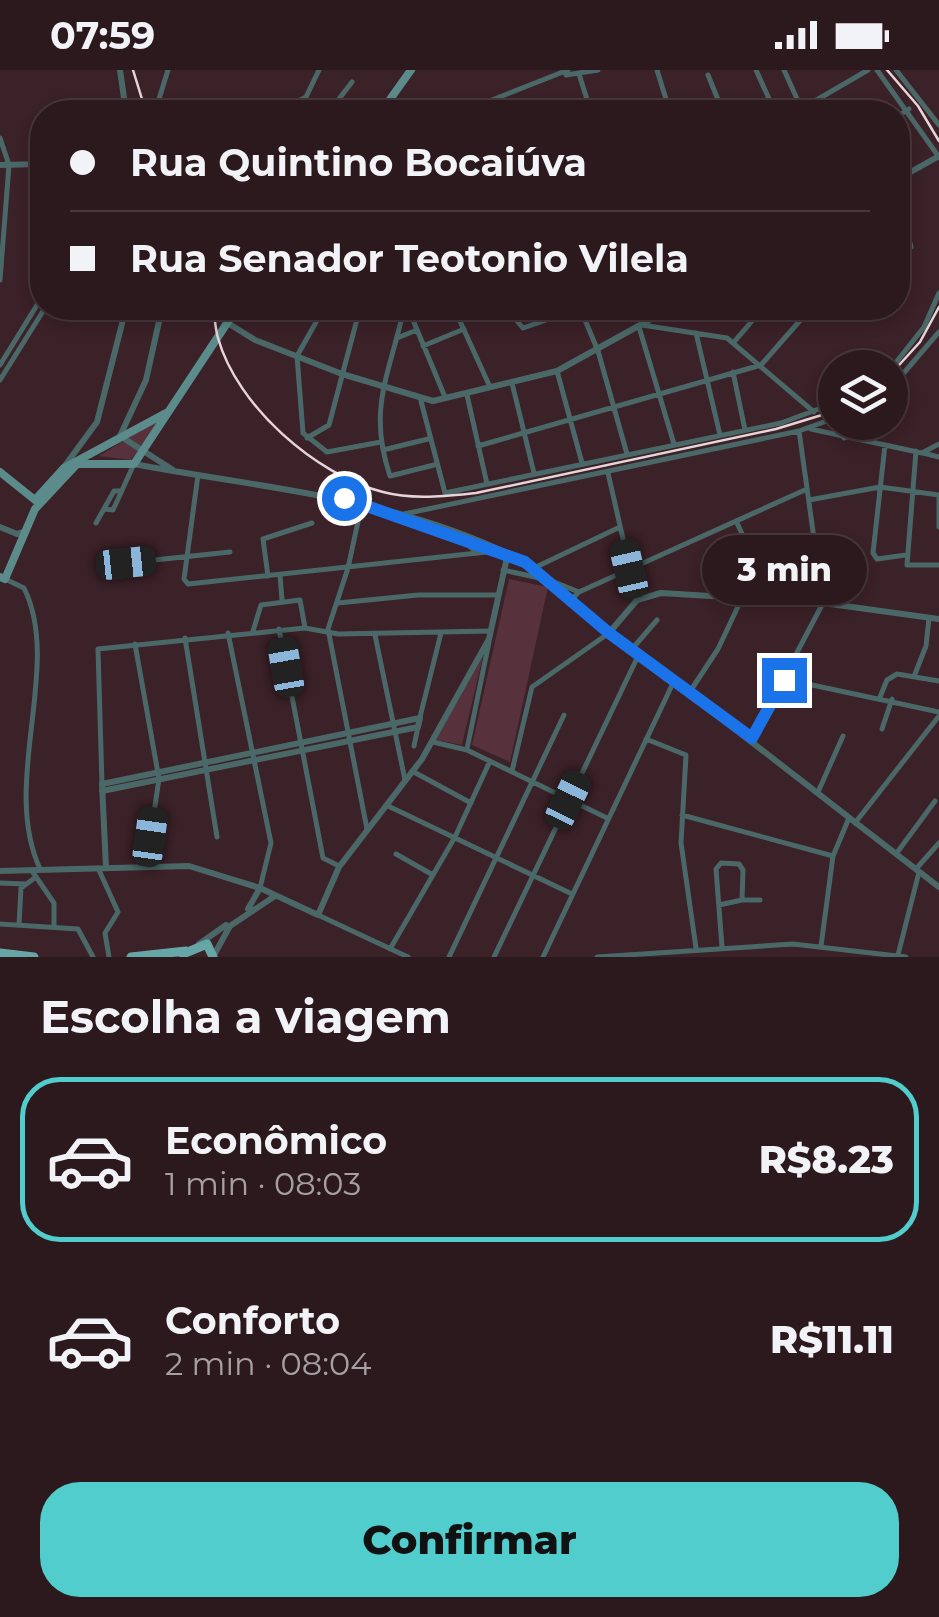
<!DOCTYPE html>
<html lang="pt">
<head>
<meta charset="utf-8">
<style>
	body { margin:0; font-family:Montserrat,sans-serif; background:#342227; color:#f1f3f6; height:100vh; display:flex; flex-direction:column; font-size:38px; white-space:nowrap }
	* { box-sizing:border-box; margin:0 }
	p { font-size:32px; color:#a6a0a4 }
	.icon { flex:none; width:55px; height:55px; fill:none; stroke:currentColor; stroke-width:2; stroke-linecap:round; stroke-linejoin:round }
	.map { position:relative; height:887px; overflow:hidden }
	.drawer { display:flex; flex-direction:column; background:#2c191e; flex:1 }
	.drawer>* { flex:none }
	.guide { position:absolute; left:30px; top:30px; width:880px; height:220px; border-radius:40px; box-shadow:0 5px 15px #0003,0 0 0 2px #48383c; display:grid; align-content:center; height:220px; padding:0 40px; background:#2c191e }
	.buttons { position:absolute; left:818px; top:280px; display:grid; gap:20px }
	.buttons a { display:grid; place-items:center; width:90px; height:90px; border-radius:50%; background:#2c191e; box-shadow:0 5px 15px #0003,0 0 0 2px #48383c; font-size:50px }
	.end { position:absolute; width:45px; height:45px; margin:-22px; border:12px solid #1a73e8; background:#fff; box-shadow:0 0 0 5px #fff }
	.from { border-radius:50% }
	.bubble { position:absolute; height:70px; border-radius:35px; background:#2c191e; box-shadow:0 5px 15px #0003,0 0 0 2px #48383c; font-size:32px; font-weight:800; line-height:70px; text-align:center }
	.car { position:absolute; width:30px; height:60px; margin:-30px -15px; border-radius:12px; box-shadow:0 0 8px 2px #0007; background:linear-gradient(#222 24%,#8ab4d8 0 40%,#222 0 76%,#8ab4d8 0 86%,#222 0) }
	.guide b { display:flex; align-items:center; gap:35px; height:95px; font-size:38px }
	.guide b+b { border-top:2px solid #48383c }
	.guide i { width:25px; height:25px; background:#f1f3f6 }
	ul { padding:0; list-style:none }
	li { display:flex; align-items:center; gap:30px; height:165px; margin:0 20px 15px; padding:0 20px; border:5px solid transparent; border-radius:40px }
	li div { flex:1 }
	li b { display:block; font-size:38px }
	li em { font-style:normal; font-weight:800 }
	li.selected { border-color:#52cdcd }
	li>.icon { width:90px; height:90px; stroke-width:1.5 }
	h2 { padding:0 40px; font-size:45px; line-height:120px }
	.primary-button { display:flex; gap:20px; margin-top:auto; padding:20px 40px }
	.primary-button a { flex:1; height:115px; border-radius:40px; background:#52cdcd; color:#111; font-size:40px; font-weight:800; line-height:115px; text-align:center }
	.status { display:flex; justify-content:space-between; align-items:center; height:70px; padding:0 50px; background:#2c191e; direction:ltr }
	.status svg { height:28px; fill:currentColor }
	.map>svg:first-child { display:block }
	.green { fill:#57313c }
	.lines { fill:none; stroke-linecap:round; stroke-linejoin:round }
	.minor { stroke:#4b6868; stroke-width:5 }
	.tertiary { stroke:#4b6868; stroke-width:6 }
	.secondary { stroke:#5b8b8b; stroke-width:8 }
	.primary { stroke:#67a6a6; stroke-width:9 }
	.rail { stroke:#e7d4d9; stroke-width:2.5 }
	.route { stroke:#1a73e8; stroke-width:12 }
</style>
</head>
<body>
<div class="status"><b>07:59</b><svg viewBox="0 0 49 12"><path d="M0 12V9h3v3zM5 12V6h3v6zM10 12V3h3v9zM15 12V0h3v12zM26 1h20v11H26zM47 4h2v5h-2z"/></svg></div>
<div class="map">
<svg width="939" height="887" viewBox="0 0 939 887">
	<rect width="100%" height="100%" fill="#3b2128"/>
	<path class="green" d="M154 352 157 354 131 390 99 386Z
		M509 509 548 517 510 692 472 675Z
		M483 586 462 675 436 670Z"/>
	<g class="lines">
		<path class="minor" d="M657 0 670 42
			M756 0 775 42
			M784 0 803 42
			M877 0 939 87
			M896 0 939 55
			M579 4 591 42
			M566 5 598 0
			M708 5 723 42
			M801 39 868 0
			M155 42 168 0
			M278 42 306 27 319 0
			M329 42 352 12
			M472 42 492 30 568 0
			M759 42 797 29
			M898 46 909 39
			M0 68 9 95 0 210
			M34 95 42 148
			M898 126 911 177
			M324 238 297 286 303 363 327 382 381 372
			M404 238C390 304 367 338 390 406L434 395
			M408 238 445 327
			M454 238 490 317
			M506 238 523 258 581 238
			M580 238 598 281 627 384
			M642 255 727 268 814 342
			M639 257 674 374
			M696 263 720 365
			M397 268 417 260
			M734 272 763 238
			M423 276 464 259
			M0 295 42 227
			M890 300 924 257 939 223
			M557 301 582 393
			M733 302 745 360
			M0 310 45 238
			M512 313 534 403
			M890 319 939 262
			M467 325 487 414
			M421 331 445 423 781 353 835 333
			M837 352 844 368
			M811 359 922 383 939 374
			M307 368 329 355 360 238
			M885 375 873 483 877 489 906 485
			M478 376 761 295 811 238
			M383 380 428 369
			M916 381 907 495H939
			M923 383 939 387
			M608 403 637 530
			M198 405 184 509 188 514 496 481
			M939 428V457
			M809 430 880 417 939 425
			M362 433 348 498 328 559 367 759
			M104 439 113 440 134 394
			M404 444 799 361 835 348
			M96 453 114 421H121
			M737 453 773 530
			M458 466 477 483
			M126 493 230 482
			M534 498 620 457
			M503 500 544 509
			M280 505 282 530
			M268 506 263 469 312 453
			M5 509 24 518C63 597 0 712 40 799
			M554 512 579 522
			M571 530 579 522 807 419
			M338 533 418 525H497
			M279 559 323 788 339 796
			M253 561 261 535 300 530 305 558
			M228 563 271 773 260 818
			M375 565 405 710
			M185 568 217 767
			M135 574 159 709 146 796
			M632 579 657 550
			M915 604 926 576 929 548
			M784 609 939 642
			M689 623 718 579 742 528
			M880 627 887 610 897 604 939 611
			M420 647 441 563
			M882 659 892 629
			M752 668 823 533 799 361
			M646 669 686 685 681 773 696 878
			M433 672 467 680 607 748
			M414 676 418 657
			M467 679 489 572
			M412 701 471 733
			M512 701 532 617 609 563
			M102 714 98 579 305 558 338 564 491 561
			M818 722 843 666
			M386 735 572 824
			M682 745 833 786
			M855 753 939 646
			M396 784 433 805
			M896 784 935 731
			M98 798 118 842 105 863 109 887
			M916 799 939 773
			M32 801 54 833V856
			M0 813 25 814
			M742 830H760
			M719 835 742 830 743 800 739 794 721 793 716 799 722 877
			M318 845 408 887
			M0 854 78 859 93 887
			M19 855 21 818 36 807
			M821 876 833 786 849 748
			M390 879 455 767 490 691
			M898 885 919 802
			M449 887 564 645
			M494 887 639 584
			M543 887 674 611
			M597 887 793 874 906 887"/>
		<path class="tertiary" d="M120 0 126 42
			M0 95 42 94
			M898 109 939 86
			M162 238 146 310 120 366 173 400
			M226 252 255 270 342 304 433 331 557 301 671 238
			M134 394C266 419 391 426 515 487 550 504 578 540 609 563 720 646 829 733 939 817
			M64 397 97 352 126 238
			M0 457 17 464 24 462
			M609 563 637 530 661 523 823 533 939 549
			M102 721 418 657 420 648 102 714 106 797
			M0 801 189 796 260 818 318 845 339 797 422 689 489 569 508 483
			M248 839 260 818
			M199 874 226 855
			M214 885 230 856 275 826"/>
		<path class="secondary" d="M381 42 411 0
			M0 402 35 430
			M35 430 64 398 166 343
			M0 507 5 509 35 439 77 394H134L237 238"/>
		<path class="primary" d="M0 883 34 887
			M183 884 207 874 213 887
			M131 887 186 881"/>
		<path class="rail" d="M133 0 146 42
			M887 0 918 36 939 71
			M213 238C215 247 215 258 218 268 237 336 316 405 383 422 413 430 445 426 476 423L776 359 835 341
			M890 305 920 272 939 237"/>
	</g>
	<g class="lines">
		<path class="route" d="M344 428 525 492 609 563 752 668 784 610"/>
	</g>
</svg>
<div class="buttons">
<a><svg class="icon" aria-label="layers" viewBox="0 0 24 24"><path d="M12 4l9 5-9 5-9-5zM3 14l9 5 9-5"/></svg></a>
</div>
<i class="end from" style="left:344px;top:428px"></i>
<i class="end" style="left:784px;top:610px"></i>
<div class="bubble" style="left:702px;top:465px;width:165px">3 min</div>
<i class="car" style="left:126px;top:493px;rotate:84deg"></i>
<i class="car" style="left:629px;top:499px;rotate:347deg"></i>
<i class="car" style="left:286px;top:597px;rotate:350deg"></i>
<i class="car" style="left:568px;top:730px;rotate:26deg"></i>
<i class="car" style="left:150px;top:767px;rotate:8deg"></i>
<div class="guide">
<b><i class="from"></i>Rua Quintino Bocaiúva</b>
<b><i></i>Rua Senador Teotonio Vilela</b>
</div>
</div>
<section class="drawer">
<h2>Escolha a viagem</h2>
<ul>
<li class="selected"><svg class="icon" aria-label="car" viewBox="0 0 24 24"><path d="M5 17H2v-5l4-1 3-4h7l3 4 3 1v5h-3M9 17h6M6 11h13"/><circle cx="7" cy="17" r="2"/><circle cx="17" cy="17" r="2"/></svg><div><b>Econômico</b><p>1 min · 08:03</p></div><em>R$8.23</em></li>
<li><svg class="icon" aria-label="car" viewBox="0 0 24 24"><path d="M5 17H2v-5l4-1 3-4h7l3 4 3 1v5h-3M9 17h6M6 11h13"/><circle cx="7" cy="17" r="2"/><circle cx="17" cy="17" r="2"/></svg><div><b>Conforto</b><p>2 min · 08:04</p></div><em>R$11.11</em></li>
</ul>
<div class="primary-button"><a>Confirmar</a></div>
</section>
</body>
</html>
